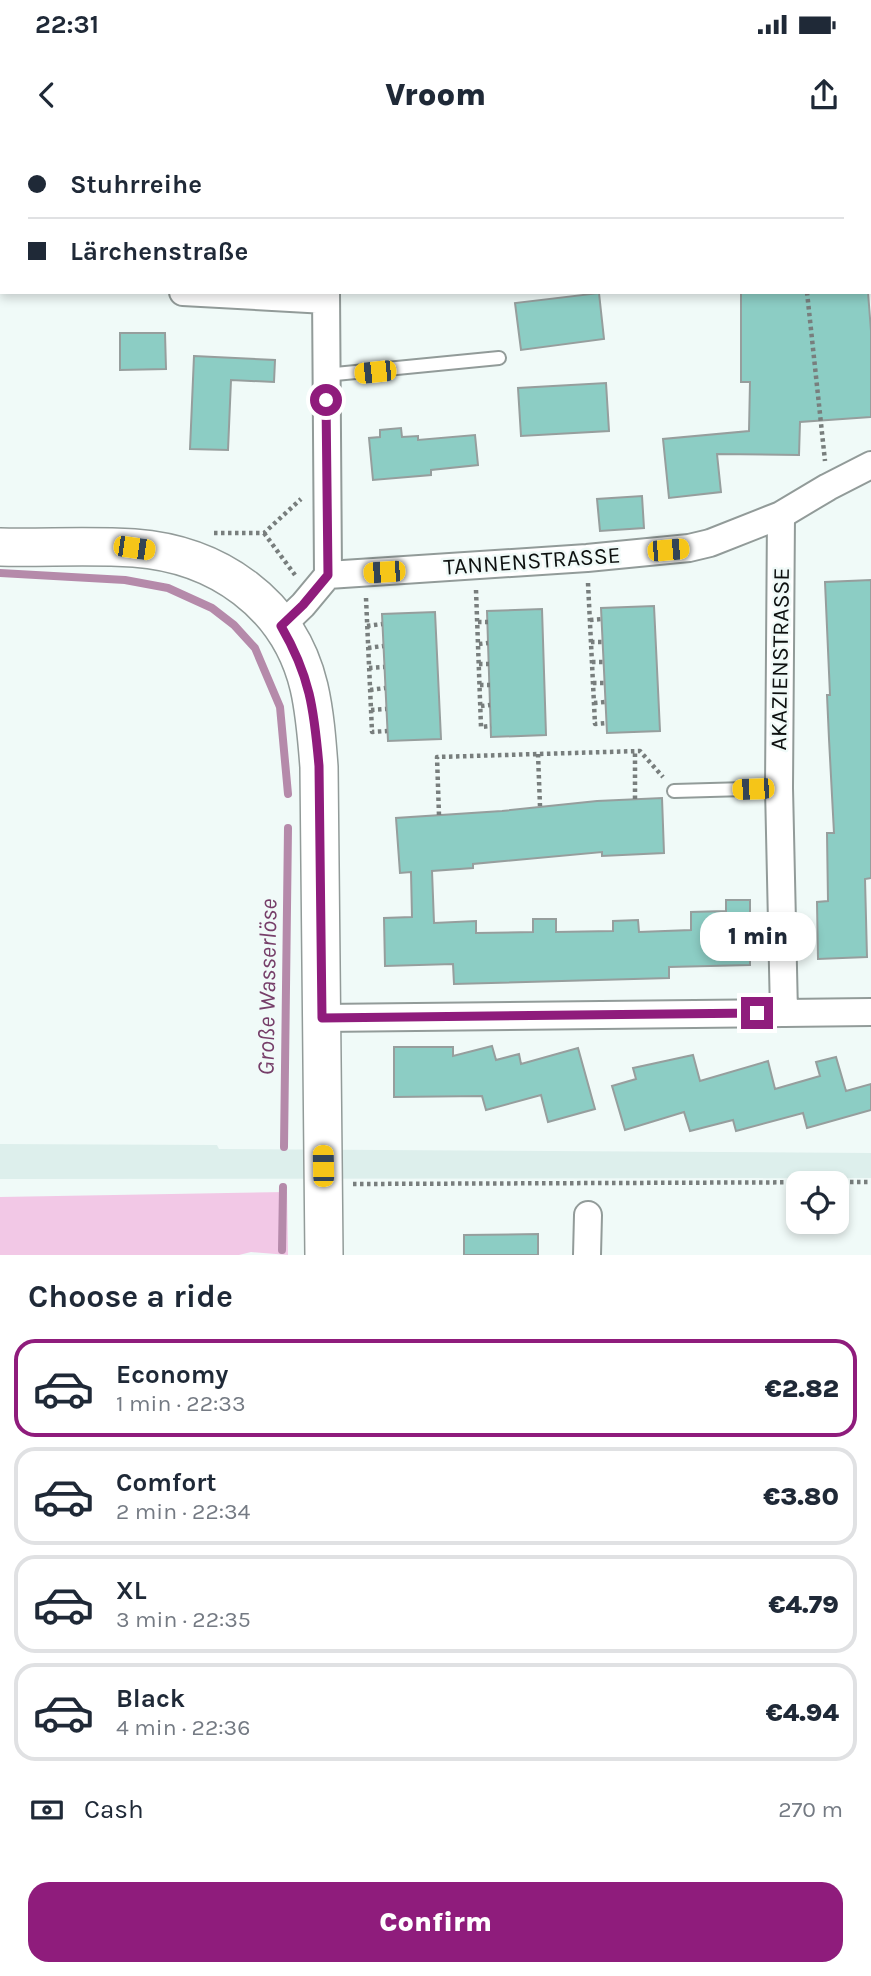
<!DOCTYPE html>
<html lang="en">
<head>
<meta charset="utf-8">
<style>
	body { margin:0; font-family:Karla,sans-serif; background:#f6f6f7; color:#1f2937; height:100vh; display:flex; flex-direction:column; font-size:26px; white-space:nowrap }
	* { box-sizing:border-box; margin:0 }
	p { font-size:23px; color:#747a83 }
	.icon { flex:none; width:38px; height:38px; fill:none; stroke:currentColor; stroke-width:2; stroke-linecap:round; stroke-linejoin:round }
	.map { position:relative; height:1115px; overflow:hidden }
	.side { display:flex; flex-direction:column; background:#fff; flex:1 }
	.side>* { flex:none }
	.guide { position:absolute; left:0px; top:0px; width:872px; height:154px; box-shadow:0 4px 10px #0003; display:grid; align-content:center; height:154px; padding:0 28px; background:#fff }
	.tools { position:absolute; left:786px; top:1031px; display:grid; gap:14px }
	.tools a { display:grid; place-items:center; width:63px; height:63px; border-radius:14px; background:#fff; box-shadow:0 4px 10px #0003; font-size:35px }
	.end { position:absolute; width:32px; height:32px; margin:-16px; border:9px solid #8f1c7c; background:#fff; box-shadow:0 0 0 4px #fff }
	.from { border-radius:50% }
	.bubble { position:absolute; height:49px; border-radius:21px; background:#fff; box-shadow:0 4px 10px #0003; font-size:23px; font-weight:800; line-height:49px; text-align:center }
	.car { position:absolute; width:21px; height:42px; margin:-21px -10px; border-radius:9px; box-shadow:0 0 5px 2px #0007; background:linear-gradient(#f5c518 24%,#345 0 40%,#f5c518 0 76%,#345 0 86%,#f5c518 0) }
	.guide b { display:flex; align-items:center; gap:24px; height:66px; font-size:26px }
	.guide b+b { border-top:2px solid #e0e1e3 }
	.guide i { width:18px; height:18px; background:#1f2937 }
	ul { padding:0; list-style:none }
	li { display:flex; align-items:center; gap:21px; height:98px; margin:0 14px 10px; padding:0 14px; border:4px solid #e0e1e3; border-radius:21px }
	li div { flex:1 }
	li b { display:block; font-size:26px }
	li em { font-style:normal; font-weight:800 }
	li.on { border-color:#8f1c7c }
	li>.icon { width:63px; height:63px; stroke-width:1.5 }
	h2 { padding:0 28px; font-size:32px; line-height:84px }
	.pay { display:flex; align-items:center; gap:18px; height:77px; padding:0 28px; font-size:26px }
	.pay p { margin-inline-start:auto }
	.button { display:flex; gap:14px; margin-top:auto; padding:14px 28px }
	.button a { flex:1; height:80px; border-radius:21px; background:#8f1c7c; color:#fff; font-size:28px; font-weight:800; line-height:80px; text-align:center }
	.status { display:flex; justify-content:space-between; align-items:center; height:49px; padding:0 35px; background:#fff; direction:ltr }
	.status svg { height:19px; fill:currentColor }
	header { display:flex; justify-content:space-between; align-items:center; height:91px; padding:0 28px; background:#fff; font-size:32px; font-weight:800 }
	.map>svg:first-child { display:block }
	.built { fill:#ddefec }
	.green { fill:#f2c8e6 }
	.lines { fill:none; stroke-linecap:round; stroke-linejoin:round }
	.stream { stroke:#b58aaa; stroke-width:8 }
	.building { fill:#8ccdc4; stroke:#969e9d; stroke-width:2 }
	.lane-casing { stroke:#929b99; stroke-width:16 }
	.street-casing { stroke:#929b99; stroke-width:30 }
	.secondary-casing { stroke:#929b99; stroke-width:40 }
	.path { stroke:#787e7d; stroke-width:4.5; stroke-dasharray:3.5 3.5; stroke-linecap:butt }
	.lane { stroke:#fff; stroke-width:12 }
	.street { stroke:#fff; stroke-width:26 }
	.secondary { stroke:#fff; stroke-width:37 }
	.route { stroke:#8f1c7c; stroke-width:9 }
	.labels { text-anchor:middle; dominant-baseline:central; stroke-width:5; stroke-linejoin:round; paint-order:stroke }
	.street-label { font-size:23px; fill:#0e1110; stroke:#f0faf8 }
	.water-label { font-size:24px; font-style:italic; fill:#763e69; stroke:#f0faf8 }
</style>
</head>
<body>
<div class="status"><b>22:31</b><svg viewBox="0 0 49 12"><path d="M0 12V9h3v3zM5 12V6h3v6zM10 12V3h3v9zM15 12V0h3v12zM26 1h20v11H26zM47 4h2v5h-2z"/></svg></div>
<header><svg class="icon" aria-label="back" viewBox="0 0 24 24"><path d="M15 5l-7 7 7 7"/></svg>Vroom<svg class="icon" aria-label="share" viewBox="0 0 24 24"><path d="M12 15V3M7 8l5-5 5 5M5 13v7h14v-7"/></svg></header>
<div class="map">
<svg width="871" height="1115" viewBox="0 0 871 1115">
	<rect width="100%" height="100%" fill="#f0faf8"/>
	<path class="built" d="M0 1004 217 1005 219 1009 871 1013V1038L0 1039Z"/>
	<path class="green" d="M287 1052 288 1115 251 1112 239 1115H0V1057Z"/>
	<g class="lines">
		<path class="stream" d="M0 433 125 440 168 448 212 468 234 485 255 508 280 567 288 654
			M284 1007 288 688
			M282 1110 283 1047"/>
	</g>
	<path class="building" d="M741 152H868L871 191V277L800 282 799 315 717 314 721 352 669 358 663 299 749 291 750 242H741Z
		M599 153 604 199 521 210 515 163Z
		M120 193H165L166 229 120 230Z
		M194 216 275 220 274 242 231 240 228 310 190 309Z
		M606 243 609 291 521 296 518 248Z
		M401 288 402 297 418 296V300L475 295 478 325 431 330V335L373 340 369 298 380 297V290Z
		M642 356 644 388 600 391 597 359Z
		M871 440V738L865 739 867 817 818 819 817 762 828 761 827 693H834L829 599 827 555H830L825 442Z
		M654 466 660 591 607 593 601 468Z
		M542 469 546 595 491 597 487 471Z
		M435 472 441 599 388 601 382 474Z
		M662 658 664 713 602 716V712L473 724V728L432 731 434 783 476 781V793L533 792V779H556V792L613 791V781L638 780 639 792 691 790V772L726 771V760H750V825L669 827V838L454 844 453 824 385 826 384 778 412 777 411 732 400 733 396 678 502 671 597 661Z
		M492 906 496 920 519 914 521 924 578 908 595 969 548 982 541 955 486 970 482 956 394 957V907H453V916Z
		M693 915 700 941 768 921 775 949 820 936 816 922 836 917 846 951 871 944V970L807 988 803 973 736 991 733 980 690 991 684 972 625 990 612 946 636 939 633 928Z
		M538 1094V1115H464V1095Z"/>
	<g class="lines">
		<defs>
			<path id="lane" d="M325 235 499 218
				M674 651 779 648"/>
			<path id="street" d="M326 0V2
				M410 2 420 0
				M183 152 326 160
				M326 152 328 435
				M781 375 779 648 784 873
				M281 486 303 465 328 435 587 418 689 408 710 403 781 375 828 347 871 325
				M322 878 871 872
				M587 1115 588 1075"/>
			<path id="secondary" d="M0 407C44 408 90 405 134 408 217 414 289 463 309 547 315 573 317 600 319 627L324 1115"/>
		</defs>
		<use href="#lane" class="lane-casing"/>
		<use href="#street" class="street-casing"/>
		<use href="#secondary" class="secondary-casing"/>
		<path class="path" d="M788 0V2
			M807 152 825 321
			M214 393H264L301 359
			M264 393 295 435
			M588 443 595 584 607 583
			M476 450 481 587 491 586
			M366 458 372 592 387 591
			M590 480 602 479
			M478 482H488
			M367 486 382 484
			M591 502H603
			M479 504 488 503
			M368 508 383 506
			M592 522H604
			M479 524H489
			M369 528 384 527
			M593 543H605
			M480 545H490
			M370 550 385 548
			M594 563 605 562
			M481 566 490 565
			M371 570 386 569
			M538 614 540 666
			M635 659V611
			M439 675 437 617 640 611 663 637
			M353 1044 871 1042"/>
		<use href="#lane" class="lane"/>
		<use href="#street" class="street"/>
		<use href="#secondary" class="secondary"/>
	</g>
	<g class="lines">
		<path class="route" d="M326 260 328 435 303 465 281 486C310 536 314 569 319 626L322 878 757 873"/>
	</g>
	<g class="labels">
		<g class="street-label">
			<text transform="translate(532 421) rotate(-4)">TANNENSTRASSE</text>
			<text transform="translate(780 519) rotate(-89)">AKAZIENSTRASSE</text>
		</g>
		<g class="water-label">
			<text transform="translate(267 847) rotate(-89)">Große Wasserlöse</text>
		</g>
	</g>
</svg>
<div class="tools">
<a><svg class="icon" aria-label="locate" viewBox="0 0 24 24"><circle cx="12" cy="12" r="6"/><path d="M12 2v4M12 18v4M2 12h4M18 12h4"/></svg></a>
</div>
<i class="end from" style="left:326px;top:260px"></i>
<i class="end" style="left:757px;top:873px"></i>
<div class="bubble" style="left:700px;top:772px;width:116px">1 min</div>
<i class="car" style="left:375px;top:232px;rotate:264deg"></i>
<i class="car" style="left:134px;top:408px;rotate:98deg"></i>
<i class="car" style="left:668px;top:410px;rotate:85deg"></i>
<i class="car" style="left:384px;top:432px;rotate:266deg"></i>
<i class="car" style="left:753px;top:649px;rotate:268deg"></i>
<i class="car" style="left:323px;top:1026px;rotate:359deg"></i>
<div class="guide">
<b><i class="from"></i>Stuhrreihe</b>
<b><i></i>Lärchenstraße</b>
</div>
</div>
<section class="side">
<h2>Choose a ride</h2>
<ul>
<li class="on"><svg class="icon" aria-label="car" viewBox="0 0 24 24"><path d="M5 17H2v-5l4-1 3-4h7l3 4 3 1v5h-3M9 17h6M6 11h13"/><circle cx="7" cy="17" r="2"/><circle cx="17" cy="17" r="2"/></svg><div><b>Economy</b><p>1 min · 22:33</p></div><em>€2.82</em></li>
<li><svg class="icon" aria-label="car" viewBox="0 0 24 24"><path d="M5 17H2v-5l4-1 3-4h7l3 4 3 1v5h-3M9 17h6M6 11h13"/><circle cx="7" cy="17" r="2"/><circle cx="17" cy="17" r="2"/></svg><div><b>Comfort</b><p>2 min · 22:34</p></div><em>€3.80</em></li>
<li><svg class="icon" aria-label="car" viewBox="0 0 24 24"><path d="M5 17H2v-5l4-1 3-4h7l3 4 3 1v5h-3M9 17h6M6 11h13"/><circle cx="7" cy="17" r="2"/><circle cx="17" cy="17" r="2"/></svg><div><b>XL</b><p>3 min · 22:35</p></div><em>€4.79</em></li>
<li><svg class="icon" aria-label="car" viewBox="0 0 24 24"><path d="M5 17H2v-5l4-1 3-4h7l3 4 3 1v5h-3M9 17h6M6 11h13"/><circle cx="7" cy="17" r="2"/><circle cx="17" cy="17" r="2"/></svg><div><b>Black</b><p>4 min · 22:36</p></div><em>€4.94</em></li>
</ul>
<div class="pay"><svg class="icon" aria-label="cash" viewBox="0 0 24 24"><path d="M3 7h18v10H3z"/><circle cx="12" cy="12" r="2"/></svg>Cash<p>270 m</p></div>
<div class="button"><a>Confirm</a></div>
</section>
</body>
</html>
